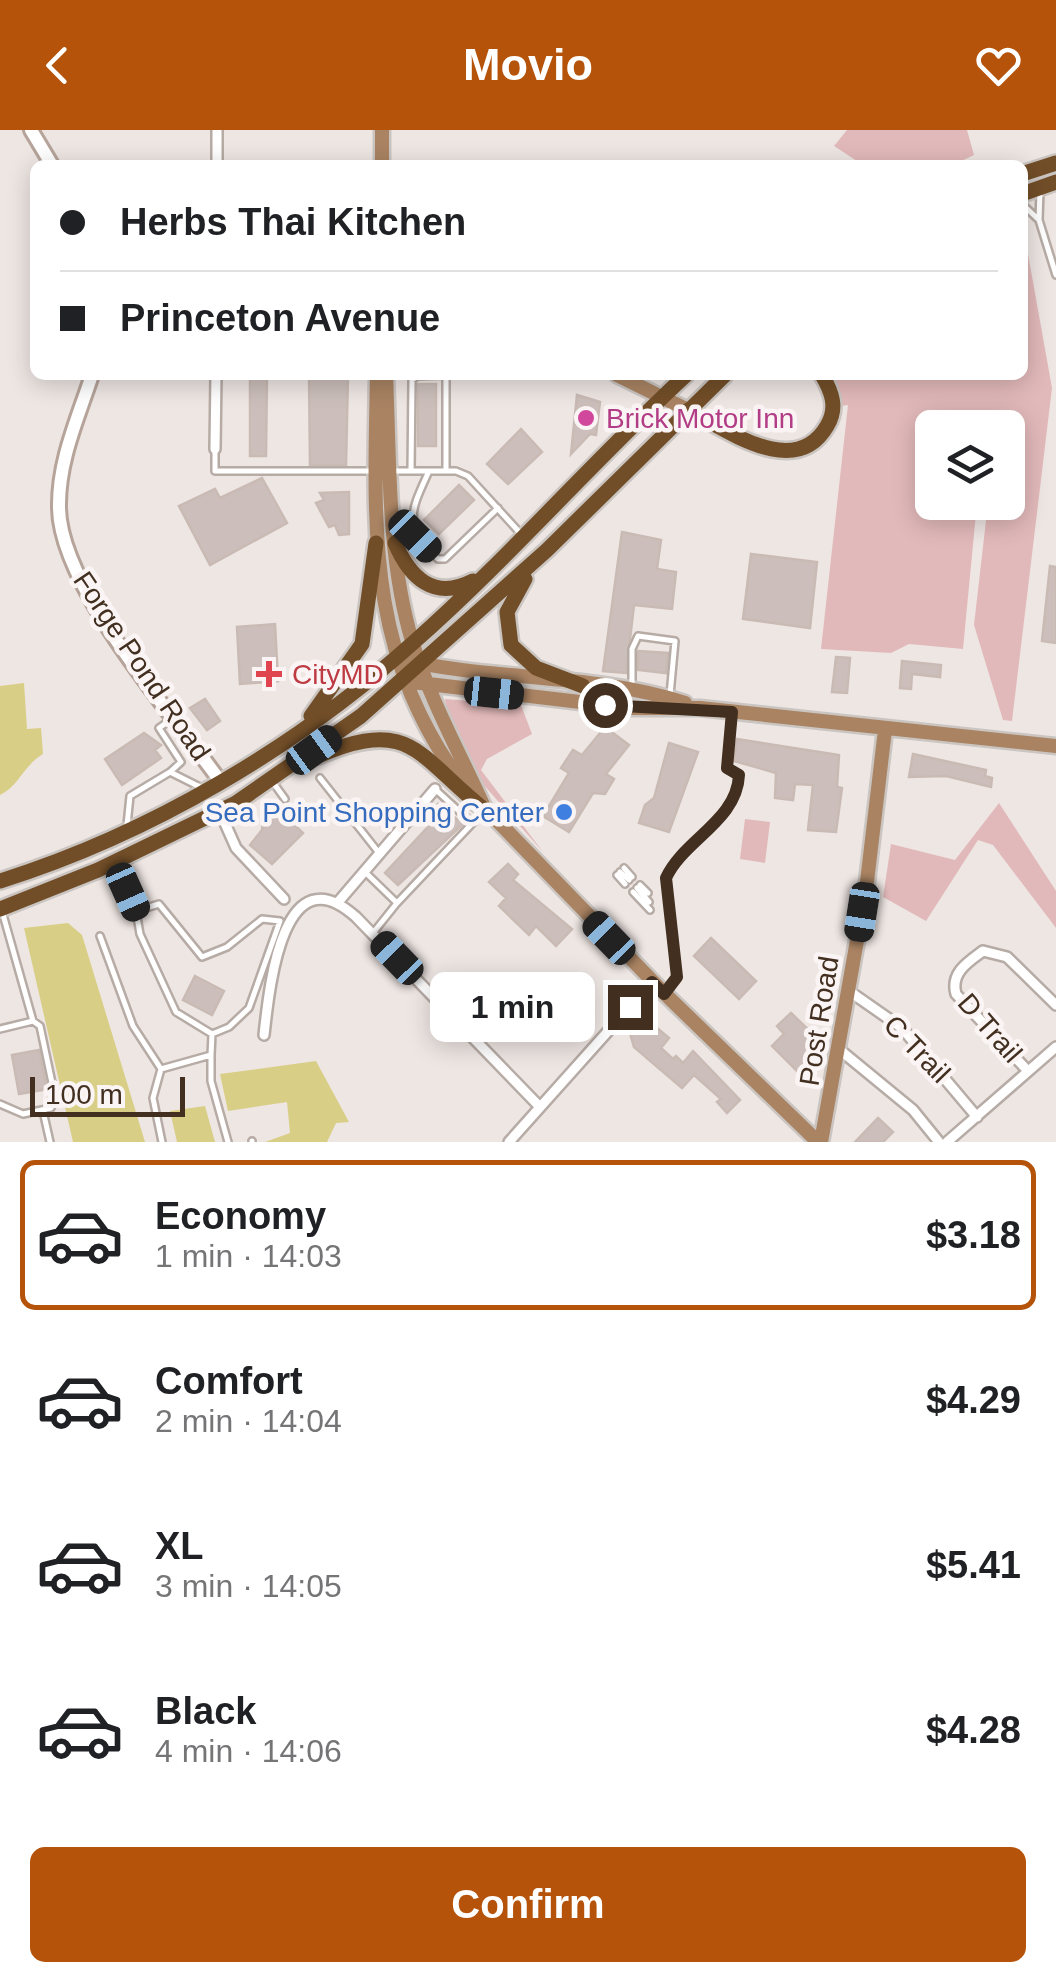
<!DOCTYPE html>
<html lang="en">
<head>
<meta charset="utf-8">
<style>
	body { margin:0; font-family:Helvetica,sans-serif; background:#f6f6f6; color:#202124; height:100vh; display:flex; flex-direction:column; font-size:38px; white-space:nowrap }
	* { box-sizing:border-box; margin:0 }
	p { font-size:32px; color:#757577 }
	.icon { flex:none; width:55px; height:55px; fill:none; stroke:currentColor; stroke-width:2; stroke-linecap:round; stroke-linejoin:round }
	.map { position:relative; height:1012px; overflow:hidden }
	.details { display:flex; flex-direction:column; background:#fff; flex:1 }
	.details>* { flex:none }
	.banner { position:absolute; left:30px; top:30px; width:998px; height:220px; border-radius:15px; box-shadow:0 5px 25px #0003; display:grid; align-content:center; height:220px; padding:0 30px; background:#fff }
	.buttons { position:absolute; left:915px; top:280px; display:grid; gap:20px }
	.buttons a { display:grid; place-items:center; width:110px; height:110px; border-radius:15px; background:#fff; box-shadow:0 5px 25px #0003; font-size:50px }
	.scale { position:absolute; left:30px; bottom:25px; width:155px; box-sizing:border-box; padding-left:10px; border:5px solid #422f20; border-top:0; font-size:28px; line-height:35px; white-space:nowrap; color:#422f20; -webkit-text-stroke:8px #faf5f4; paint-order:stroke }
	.end { position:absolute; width:45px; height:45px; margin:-22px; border:12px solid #422f20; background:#fff; box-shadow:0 0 0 5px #fff }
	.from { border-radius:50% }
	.bubble { position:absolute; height:70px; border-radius:15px; background:#fff; box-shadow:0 5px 25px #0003; font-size:32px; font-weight:700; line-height:70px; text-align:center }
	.car { position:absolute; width:30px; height:60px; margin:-30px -15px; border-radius:12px; box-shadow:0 0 8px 2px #0007; background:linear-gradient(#222 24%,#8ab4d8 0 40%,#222 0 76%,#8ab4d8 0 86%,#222 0) }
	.banner b { display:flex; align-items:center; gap:35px; height:95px; font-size:38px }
	.banner b+b { border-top:2px solid #e0e0e0 }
	.banner i { width:25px; height:25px; background:#202124 }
	ul { padding:18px 0 0; list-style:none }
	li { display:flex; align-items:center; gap:30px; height:150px; margin:0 20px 15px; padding:0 10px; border:5px solid transparent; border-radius:15px }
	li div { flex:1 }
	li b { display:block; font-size:38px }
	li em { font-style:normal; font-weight:700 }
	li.selected { border-color:#b45309 }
	li>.icon { width:90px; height:90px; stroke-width:1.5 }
	.action { display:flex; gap:20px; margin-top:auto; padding:20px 30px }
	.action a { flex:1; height:115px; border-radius:15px; background:#b45309; color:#fff; font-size:40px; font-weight:700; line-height:115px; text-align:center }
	header { display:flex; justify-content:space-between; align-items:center; height:130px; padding:0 30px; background:#b45309; color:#fff; font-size:45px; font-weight:700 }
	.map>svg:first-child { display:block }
	.green { fill:#e2b9ba }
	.water { fill:#d9ce85 }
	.building { fill:#ccbfbb; stroke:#c9bab4; stroke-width:2.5 }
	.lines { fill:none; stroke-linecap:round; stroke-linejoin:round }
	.lane-casing { stroke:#b7aba5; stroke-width:10 }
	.street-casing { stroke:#b7aba5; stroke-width:14 }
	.secondary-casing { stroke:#b6a49a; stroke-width:18 }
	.primary-casing { stroke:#cac5c1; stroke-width:19 }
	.highway-casing { stroke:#cac5c1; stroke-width:20 }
	.lane { stroke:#fff; stroke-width:5 }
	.street { stroke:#fff; stroke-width:9 }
	.secondary { stroke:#fff; stroke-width:12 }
	.primary { stroke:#a98362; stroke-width:14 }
	.highway { stroke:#724e28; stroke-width:15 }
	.route { stroke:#422f20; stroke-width:12 }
	.hotel-dot { fill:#d1479c; stroke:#faf5f4; stroke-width:4 }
	.health-dot { fill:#e0444e; stroke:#faf5f4; stroke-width:4 }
	.shop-dot { fill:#3f7fe0; stroke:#faf5f4; stroke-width:4 }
	.labels { text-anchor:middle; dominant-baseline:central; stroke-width:9; stroke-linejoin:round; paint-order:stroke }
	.hotel-label { font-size:28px; fill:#b23c85; stroke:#faf5f4; text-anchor:start }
	.street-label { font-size:28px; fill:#422f20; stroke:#faf5f4 }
	.health-label { font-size:28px; fill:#be3a42; stroke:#faf5f4; text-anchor:start }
	.shop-label { font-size:28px; fill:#366cbe; stroke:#faf5f4; text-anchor:end }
</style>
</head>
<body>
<header><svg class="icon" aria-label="back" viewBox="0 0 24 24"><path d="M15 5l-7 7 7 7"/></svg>Movio<svg class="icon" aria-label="heart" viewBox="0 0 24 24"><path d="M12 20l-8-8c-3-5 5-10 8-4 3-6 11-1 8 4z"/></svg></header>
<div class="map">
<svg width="1056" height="1012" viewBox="0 0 1056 1012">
	<rect width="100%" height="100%" fill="#eee6e3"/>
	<path class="green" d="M847 0H967L974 25 953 35H863L834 16Z
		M1023 96 1052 258 1012 591 1003 590 974 495 988 373 1008 372V298H932V372L977 373 963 519 909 514 891 523 821 519 848 275 840 276 832 245H1022Z
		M445 569 521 575 532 604 487 629 481 640 543 722 482 653 447 582Z
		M999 673 1056 761V798L993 715 978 710 926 791 883 767 891 714 955 730Z
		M745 689 770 692 765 733 740 729Z"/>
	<path class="water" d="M24 553 27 599 41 598 43 624C23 636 19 656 0 665V556Z
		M68 793 82 805 145 1012H73L24 798Z
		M316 931 349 992 336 993 327 1012H265L290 1003 287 972 228 981 220 944Z
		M205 976 215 1012H177L170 981Z"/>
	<path class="building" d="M250 245H267L266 326H250Z
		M309 245H348L346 335H310Z
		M418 254H436V316H418Z
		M577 265 600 272 596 305 590 304 571 324Z
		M521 299 542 322 508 354 487 334Z
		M262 348 287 393 210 435 179 376 215 359 220 368Z
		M459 355 474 370 439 404 424 390Z
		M349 362V404L339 405 335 395 329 397 316 373 324 370 320 363Z
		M622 402 661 410 657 439 676 442 672 479 634 475 626 543 603 541Z
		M751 424 817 432 810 498 743 489Z
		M1050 436 1056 437V513L1042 511Z
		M275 494 278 551 240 554 237 497Z
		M638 521 668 523 666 543 638 540Z
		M836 527 850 528 847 563 832 562Z
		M902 531 941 535 940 547 912 544 911 559 900 558Z
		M205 569 220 591 207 600 190 578Z
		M605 597 629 615 606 644 614 649 605 664 593 663 569 702 543 686 569 643 561 638 573 620 582 625Z
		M144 603 161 615 155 620 161 628 122 655 105 629Z
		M737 609 839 625 837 657 842 658 836 702 808 700 813 655 795 654 793 670 775 668 776 643 734 631Z
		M669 613 698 622 669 702 639 693 645 675 654 668Z
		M913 624 986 640 985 646 992 648 991 657 946 646 909 647Z
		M438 674 463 694 398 755 385 743 438 686 432 680Z
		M279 680 303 703 272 734 250 715 262 700 264 686Z
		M508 734 518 744 513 750 572 799 556 816 536 796 529 805 499 776 506 768 489 752Z
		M711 808 756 851 739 869 694 826Z
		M195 846 224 861 212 885 183 870Z
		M791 883 819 910 812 917 819 925 800 944 772 916 784 904 777 896Z
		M644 887 669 908 661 918 673 929 676 926 683 933 693 921 740 970 727 983 717 972 721 969 694 945 682 958 634 917 630 903Z
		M39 920 46 955 42 960 19 964 12 925Z
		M878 988 893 1002 883 1012H855Z"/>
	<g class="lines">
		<defs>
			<path id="lane" d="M1040 60 1039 90 1056 145
				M1022 74 1039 90
				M215 319V341H375
				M393 341H456L468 346 521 404
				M411 341 412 250 417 246 446 245
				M429 341C410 383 403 393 438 429H445L498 378
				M446 341V245
				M632 556V519L638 506 675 511 670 565
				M170 642 181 632 159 598 173 588
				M320 648 379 723
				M272 651 285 669
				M435 659 472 693
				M127 695 130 666 170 642 202 658
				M624 738 632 747
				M364 741 397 773 373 803
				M620 742 629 750
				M617 745 625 754
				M640 755 648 763
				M637 758 649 772
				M633 762 650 780
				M397 773 484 681
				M136 781 159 774 202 827 227 817 262 789 280 791 249 878 229 897 212 904
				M100 806 133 896 161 939 211 925 212 904 176 882 140 804 136 781 112 737
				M666 861 677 847 666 748C683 710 737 691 739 645L727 638 732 582
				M0 899 33 891
				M211 925V951L228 1012
				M161 939 153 968 162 1012
				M0 974 23 984 51 978 55 967 40 896 33 891 2 781
				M43 981 50 1012
				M252 1012V1011"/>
			<path id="street" d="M217 0V35
				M215 319 216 245
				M220 682 236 718 284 769
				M339 771 435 659
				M849 861 902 898 977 987
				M264 905C269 860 282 720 356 787L540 977
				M840 920 913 980 939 1012
				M1027 940 956 864C950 843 968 832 983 821L1007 827 1056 875
				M509 1012 652 852
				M947 1012 1056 917"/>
			<path id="secondary" d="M31 0 52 35
				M92 245C78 288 58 331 59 378 60 457 173 585 220 651"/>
			<path id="primary" d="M382 35V0
				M377 245C374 402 366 526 466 659
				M386 245C390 333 387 426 412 511 430 570 460 623 485 679
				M617 245 688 280
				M395 528C489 551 595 543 685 573
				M403 551 631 578H700L1056 616
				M481 674 664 863 818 1012
				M821 1012 866 760 885 600"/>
			<path id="highway" d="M1022 44 1056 33
				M1022 64 1056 52
				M688 280C726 299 795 351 827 296 838 278 832 262 822 245
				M395 413C410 448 434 471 473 451
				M525 449 507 482 511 515 536 538 583 556
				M311 586 362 514 376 413
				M318 626C412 586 417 626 485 680
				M0 751C150 704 297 617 414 512 509 428 593 331 686 245
				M0 779 98 740 236 673 361 586 547 420 725 245"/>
		</defs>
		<use href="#lane" class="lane-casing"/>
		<use href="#street" class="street-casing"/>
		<use href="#secondary" class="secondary-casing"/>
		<use href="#primary" class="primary-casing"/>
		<use href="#highway" class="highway-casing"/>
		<use href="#lane" class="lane"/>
		<use href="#street" class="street"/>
		<use href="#secondary" class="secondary"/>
		<use href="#primary" class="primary"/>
		<use href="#highway" class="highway"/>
	</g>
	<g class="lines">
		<path class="route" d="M605 575 732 582 727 638 739 645C737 691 683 710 666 748L677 847 664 864 652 852 630 877"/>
	</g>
	<circle class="hotel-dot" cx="586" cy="288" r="10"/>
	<path class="health-dot" d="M264 529h10v10h10v10h-10v10h-10v-10h-10v-10h10z"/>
	<circle class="shop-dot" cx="564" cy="682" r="10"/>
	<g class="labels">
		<g class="hotel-label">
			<text x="606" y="288">Brick Motor Inn</text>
		</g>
		<g class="street-label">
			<text transform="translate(142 536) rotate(56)">Forge Pond Road</text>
			<text transform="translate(819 891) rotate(-81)">Post Road</text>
			<text transform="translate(990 898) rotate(49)">D Trail</text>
			<text transform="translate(917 919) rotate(46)">C Trail</text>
		</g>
		<g class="health-label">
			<text x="292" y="544">CityMD</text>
		</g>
		<g class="shop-label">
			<text x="544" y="682">Sea Point Shopping Center</text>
		</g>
	</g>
</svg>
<div class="buttons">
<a><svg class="icon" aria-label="layers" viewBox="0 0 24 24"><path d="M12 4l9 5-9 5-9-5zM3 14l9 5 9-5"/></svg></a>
</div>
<div class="scale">100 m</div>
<i class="end from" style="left:605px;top:575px"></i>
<i class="end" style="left:630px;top:877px"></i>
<div class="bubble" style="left:430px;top:842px;width:165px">1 min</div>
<i class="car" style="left:415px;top:406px;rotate:135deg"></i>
<i class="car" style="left:494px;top:563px;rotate:96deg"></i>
<i class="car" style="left:314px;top:620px;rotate:54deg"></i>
<i class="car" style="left:128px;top:762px;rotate:156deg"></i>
<i class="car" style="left:862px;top:782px;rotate:189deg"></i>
<i class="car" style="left:609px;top:808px;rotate:316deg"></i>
<i class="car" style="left:397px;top:828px;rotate:316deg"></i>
<div class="banner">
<b><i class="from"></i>Herbs Thai Kitchen</b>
<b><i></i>Princeton Avenue</b>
</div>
</div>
<section class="details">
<ul>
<li class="selected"><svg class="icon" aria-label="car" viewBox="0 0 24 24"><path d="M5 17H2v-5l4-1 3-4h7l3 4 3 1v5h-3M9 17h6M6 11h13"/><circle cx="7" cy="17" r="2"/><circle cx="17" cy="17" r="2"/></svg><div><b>Economy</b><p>1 min · 14:03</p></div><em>$3.18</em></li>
<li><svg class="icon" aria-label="car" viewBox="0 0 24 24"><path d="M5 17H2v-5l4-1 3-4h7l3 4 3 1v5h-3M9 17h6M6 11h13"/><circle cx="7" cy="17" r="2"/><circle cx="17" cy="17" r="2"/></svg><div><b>Comfort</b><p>2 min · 14:04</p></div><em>$4.29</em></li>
<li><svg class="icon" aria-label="car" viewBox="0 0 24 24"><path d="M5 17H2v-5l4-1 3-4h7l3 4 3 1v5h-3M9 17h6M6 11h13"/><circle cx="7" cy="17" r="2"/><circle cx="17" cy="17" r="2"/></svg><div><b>XL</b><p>3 min · 14:05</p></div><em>$5.41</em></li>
<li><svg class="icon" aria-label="car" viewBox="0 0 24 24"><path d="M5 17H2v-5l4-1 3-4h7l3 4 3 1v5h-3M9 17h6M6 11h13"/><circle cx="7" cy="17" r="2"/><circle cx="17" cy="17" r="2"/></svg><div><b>Black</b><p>4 min · 14:06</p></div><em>$4.28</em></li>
</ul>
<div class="action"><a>Confirm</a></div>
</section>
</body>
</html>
